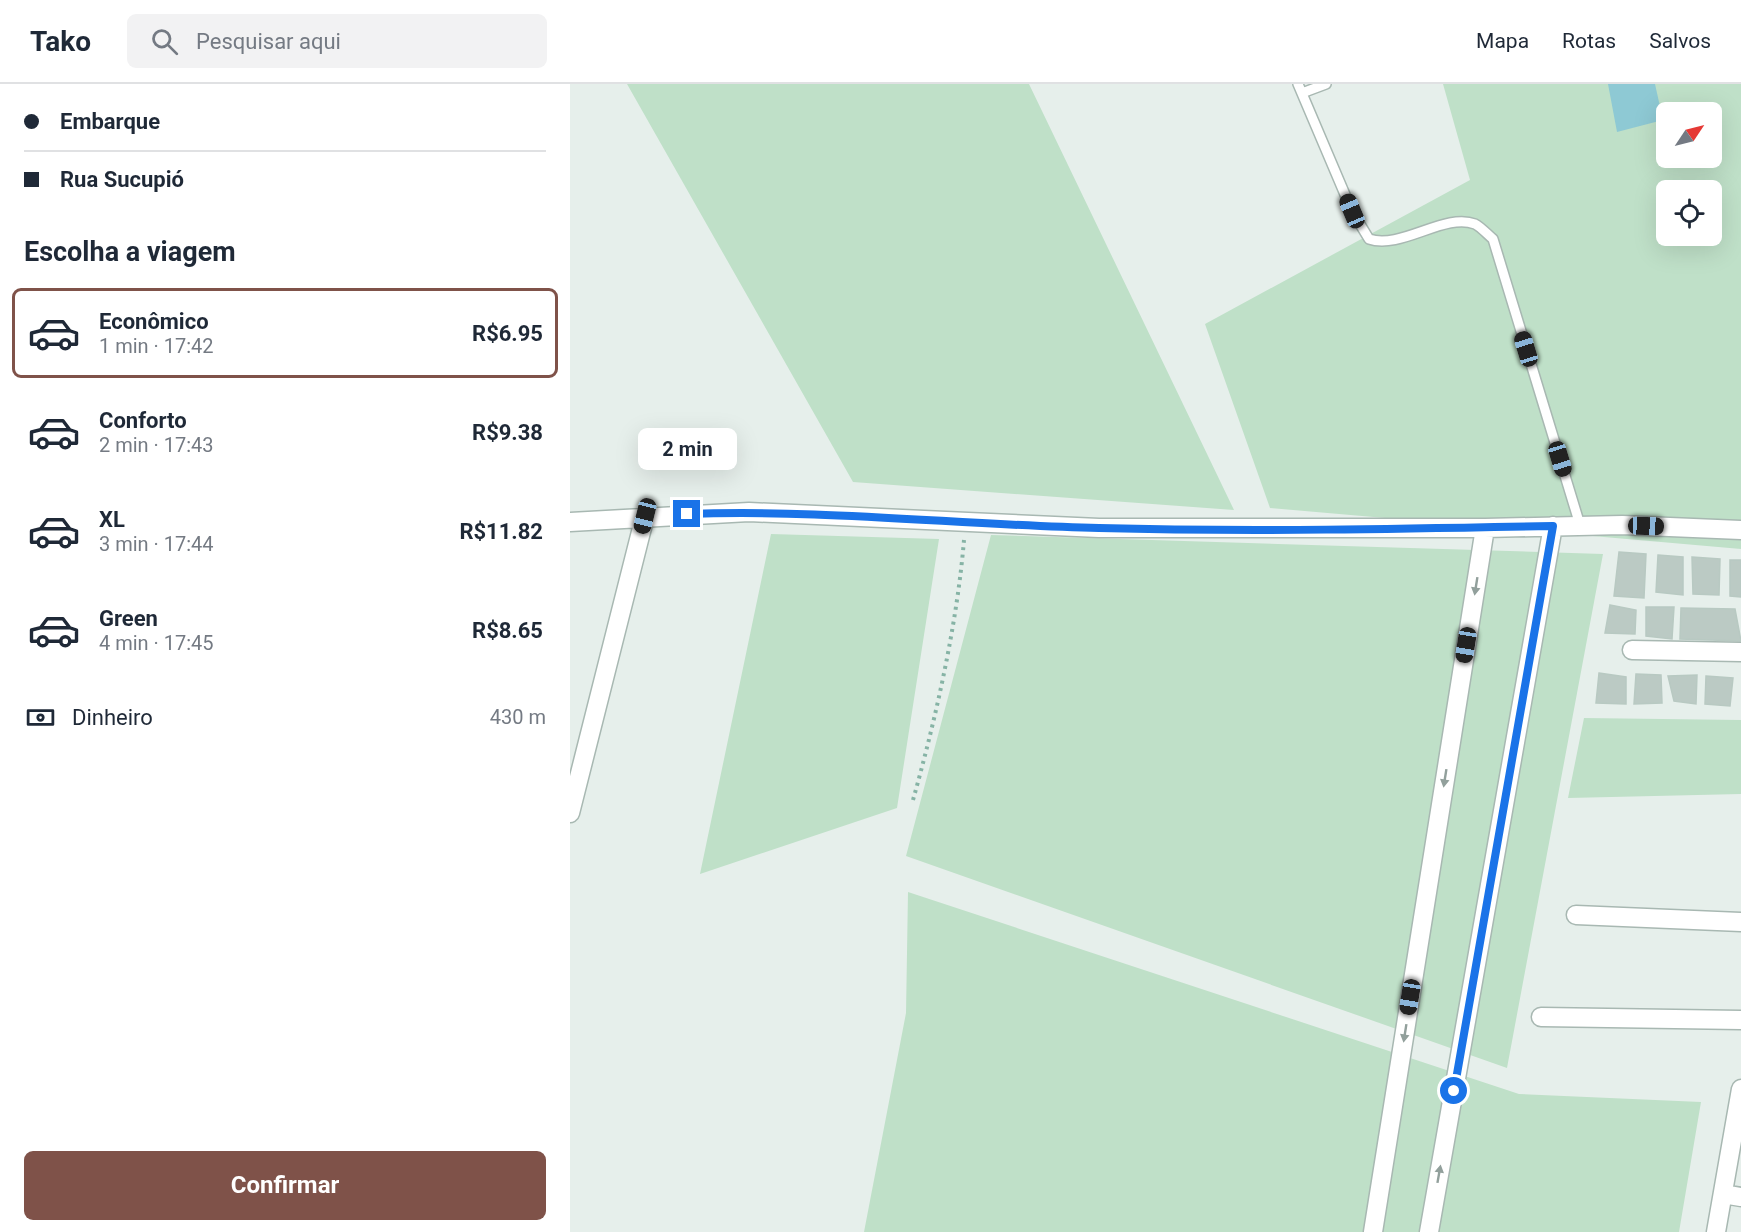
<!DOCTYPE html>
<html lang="pt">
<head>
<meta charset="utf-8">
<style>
	body { margin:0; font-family:Roboto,sans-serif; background:#f2f2f3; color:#1f2937; height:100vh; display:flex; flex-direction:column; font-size:22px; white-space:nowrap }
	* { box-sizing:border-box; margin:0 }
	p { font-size:20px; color:#747a83 }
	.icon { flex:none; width:33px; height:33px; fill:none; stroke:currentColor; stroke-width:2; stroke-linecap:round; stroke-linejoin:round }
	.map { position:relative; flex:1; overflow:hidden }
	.side { display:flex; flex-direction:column; background:#fff; width:570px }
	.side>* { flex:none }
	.banner { display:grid; align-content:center; height:132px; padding:0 24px; background:#fff }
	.needle { width:39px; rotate:55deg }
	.tools { position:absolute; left:1086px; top:18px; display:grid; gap:12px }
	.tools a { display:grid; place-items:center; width:66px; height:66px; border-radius:9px; background:#fff; box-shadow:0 6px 24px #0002; font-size:30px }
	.end { position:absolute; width:27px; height:27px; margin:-14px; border:8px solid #1a73e8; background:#fff; box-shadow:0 0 0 3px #fff }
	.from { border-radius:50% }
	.bubble { position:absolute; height:42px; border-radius:9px; background:#fff; box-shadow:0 6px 24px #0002; font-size:20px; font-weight:700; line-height:42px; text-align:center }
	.car { position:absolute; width:18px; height:36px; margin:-18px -9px; border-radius:8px; box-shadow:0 0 4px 2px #0007; background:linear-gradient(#222 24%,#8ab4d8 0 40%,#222 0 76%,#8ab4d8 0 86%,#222 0) }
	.banner b { display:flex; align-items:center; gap:21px; height:57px; font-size:22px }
	.banner b+b { border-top:2px solid #e0e1e3 }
	.banner i { width:15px; height:15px; background:#1f2937 }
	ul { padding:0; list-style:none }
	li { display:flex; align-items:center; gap:18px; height:90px; margin:0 12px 9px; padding:0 12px; border:3px solid transparent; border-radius:9px }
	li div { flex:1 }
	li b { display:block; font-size:22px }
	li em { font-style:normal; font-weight:700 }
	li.current { border-color:#7f5249 }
	li>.icon { width:54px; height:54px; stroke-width:1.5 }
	h2 { padding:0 24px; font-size:27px; line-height:72px }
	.pay { display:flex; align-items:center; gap:15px; height:66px; padding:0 24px; font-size:22px }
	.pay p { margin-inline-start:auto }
	.primary-button { display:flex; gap:12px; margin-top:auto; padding:12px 24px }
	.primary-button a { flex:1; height:69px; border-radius:9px; background:#7f5249; color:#fff; font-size:24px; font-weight:700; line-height:69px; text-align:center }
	header { display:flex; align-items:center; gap:36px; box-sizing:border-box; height:84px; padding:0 30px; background:#fff; border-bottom:2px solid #e0e1e3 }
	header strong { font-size:28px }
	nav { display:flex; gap:33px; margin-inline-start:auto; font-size:21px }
	.search { width:420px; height:54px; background:#f2f2f3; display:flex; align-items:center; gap:15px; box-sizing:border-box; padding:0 21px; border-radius:9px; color:#747a83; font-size:22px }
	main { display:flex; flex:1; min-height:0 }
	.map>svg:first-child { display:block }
	.green { fill:#bfe0c8; fill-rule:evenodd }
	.water { fill:#8ec9d4 }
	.building { fill:#bbcac4; stroke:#b8c9c2; stroke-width:1.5 }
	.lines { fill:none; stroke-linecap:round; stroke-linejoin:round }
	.service-casing { stroke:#a8b8b2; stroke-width:12 }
	.minor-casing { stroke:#a8b8b2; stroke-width:21 }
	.path { stroke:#86b3a5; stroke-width:4; stroke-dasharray:3 4.5; stroke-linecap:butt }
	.service { stroke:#fff; stroke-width:9 }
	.minor { stroke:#fff; stroke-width:18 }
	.oneway { fill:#92a09c }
	.route { stroke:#1a73e8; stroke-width:8 }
</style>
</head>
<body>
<header>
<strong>Tako</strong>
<div class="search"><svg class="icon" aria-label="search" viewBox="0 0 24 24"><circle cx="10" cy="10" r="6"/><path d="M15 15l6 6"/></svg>Pesquisar aqui</div>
<nav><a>Mapa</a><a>Rotas</a><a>Salvos</a></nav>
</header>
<main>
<section class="side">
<div class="banner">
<b><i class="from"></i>Embarque</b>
<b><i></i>Rua Sucupió</b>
</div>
<h2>Escolha a viagem</h2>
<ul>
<li class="current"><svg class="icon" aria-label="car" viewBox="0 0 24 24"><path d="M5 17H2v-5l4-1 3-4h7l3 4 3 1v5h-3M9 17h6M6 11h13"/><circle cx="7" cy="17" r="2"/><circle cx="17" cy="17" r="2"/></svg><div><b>Econômico</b><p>1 min · 17:42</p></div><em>R$6.95</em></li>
<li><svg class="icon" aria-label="car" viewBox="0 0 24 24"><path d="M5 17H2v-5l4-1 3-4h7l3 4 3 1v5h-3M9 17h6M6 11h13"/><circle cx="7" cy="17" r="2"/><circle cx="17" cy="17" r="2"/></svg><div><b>Conforto</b><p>2 min · 17:43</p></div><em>R$9.38</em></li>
<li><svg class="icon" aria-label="car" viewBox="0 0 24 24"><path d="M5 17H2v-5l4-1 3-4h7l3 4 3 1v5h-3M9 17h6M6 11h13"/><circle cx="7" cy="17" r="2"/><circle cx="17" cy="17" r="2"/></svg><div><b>XL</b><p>3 min · 17:44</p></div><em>R$11.82</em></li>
<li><svg class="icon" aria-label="car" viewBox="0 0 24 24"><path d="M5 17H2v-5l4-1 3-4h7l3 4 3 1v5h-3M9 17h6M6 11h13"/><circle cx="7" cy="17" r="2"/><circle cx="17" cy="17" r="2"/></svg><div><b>Green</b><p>4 min · 17:45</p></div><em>R$8.65</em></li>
</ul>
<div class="pay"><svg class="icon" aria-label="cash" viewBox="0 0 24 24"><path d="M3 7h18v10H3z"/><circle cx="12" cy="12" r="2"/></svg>Dinheiro<p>430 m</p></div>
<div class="primary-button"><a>Confirmar</a></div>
</section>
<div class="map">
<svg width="1171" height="1148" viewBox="0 0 1171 1148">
	<rect width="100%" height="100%" fill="#e6efeb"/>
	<path class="green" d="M57 0H459L664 426 283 398Z
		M873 0H1171V465L700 424 635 240 900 96ZM1096 28H1142V74H1096ZM1096 106H1142V152H1096Z
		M201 450 369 455 327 724 130 790Z
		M421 451 1033 470 937 984 336 772Z
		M1014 634 1171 636V710L998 714Z
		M338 808 949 1010 1131 1018 1109 1148H294L336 929Z"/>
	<path class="water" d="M1038 0H1085L1093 36 1047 48Z"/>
	<path class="building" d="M1049 468 1076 470 1074 514 1044 512Z
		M1088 471 1113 473V511L1086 508Z
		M1122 473 1150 475 1149 511 1123 510Z
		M1160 476H1171V513L1160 512Z
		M1040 521 1066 526 1065 550 1035 549Z
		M1076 523H1104L1102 555 1076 552Z
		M1111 524 1165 525 1171 557 1110 555Z
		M1029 589 1056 593V620L1026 619Z
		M1066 590 1091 591 1092 619 1064 620Z
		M1127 591 1126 620 1104 617 1098 592Z
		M1136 592 1163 594 1160 622 1135 620Z"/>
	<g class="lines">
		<defs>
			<path id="service" d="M728 0 782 127 799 155C831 166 875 128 905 140 911 143 918 151 923 155L1010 441
				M732 9 756 0"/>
			<path id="minor" d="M0 438 179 428 529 444H915L1052 441 1171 446
				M1062 566 1171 568
				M0 729 75 432
				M1006 831 1171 838
				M971 933 1171 936
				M1153 1110 1171 1113
				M803 1148 915 444
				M859 1148 983 442
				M1146 1148 1171 1005"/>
		</defs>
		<use href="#service" class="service-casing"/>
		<use href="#minor" class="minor-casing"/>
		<path class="path" d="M343 716C366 634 387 540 394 456"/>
		<use href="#service" class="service"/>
		<use href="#minor" class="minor"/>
	</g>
	<defs><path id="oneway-solid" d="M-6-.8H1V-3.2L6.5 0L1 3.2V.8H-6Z" transform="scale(1.5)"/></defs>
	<g class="oneway">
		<use href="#oneway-solid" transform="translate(906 502) rotate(99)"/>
		<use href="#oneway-solid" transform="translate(875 694) rotate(99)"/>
		<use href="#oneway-solid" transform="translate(835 949) rotate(99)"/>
		<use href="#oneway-solid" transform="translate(869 1090) rotate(-80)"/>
	</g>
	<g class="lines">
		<path class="route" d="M117 430C254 425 392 441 529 444 680 448 832 445 983 442L884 1007"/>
	</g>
</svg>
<div class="tools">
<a><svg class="needle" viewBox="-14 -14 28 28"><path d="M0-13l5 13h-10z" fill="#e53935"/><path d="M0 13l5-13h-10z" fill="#747a83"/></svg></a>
<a><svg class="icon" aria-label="locate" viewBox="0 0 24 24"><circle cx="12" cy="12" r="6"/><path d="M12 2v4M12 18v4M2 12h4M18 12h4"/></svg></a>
</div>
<i class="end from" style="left:884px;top:1007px"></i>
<i class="end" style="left:117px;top:430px"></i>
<div class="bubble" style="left:68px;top:344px;width:99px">2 min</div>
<i class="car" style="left:782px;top:127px;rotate:337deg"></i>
<i class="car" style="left:956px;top:265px;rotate:343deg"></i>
<i class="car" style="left:990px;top:375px;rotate:163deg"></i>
<i class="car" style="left:75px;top:432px;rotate:194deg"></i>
<i class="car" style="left:1076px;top:442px;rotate:92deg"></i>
<i class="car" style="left:896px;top:561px;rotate:189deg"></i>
<i class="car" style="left:840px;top:913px;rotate:189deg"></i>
</div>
</main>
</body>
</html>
